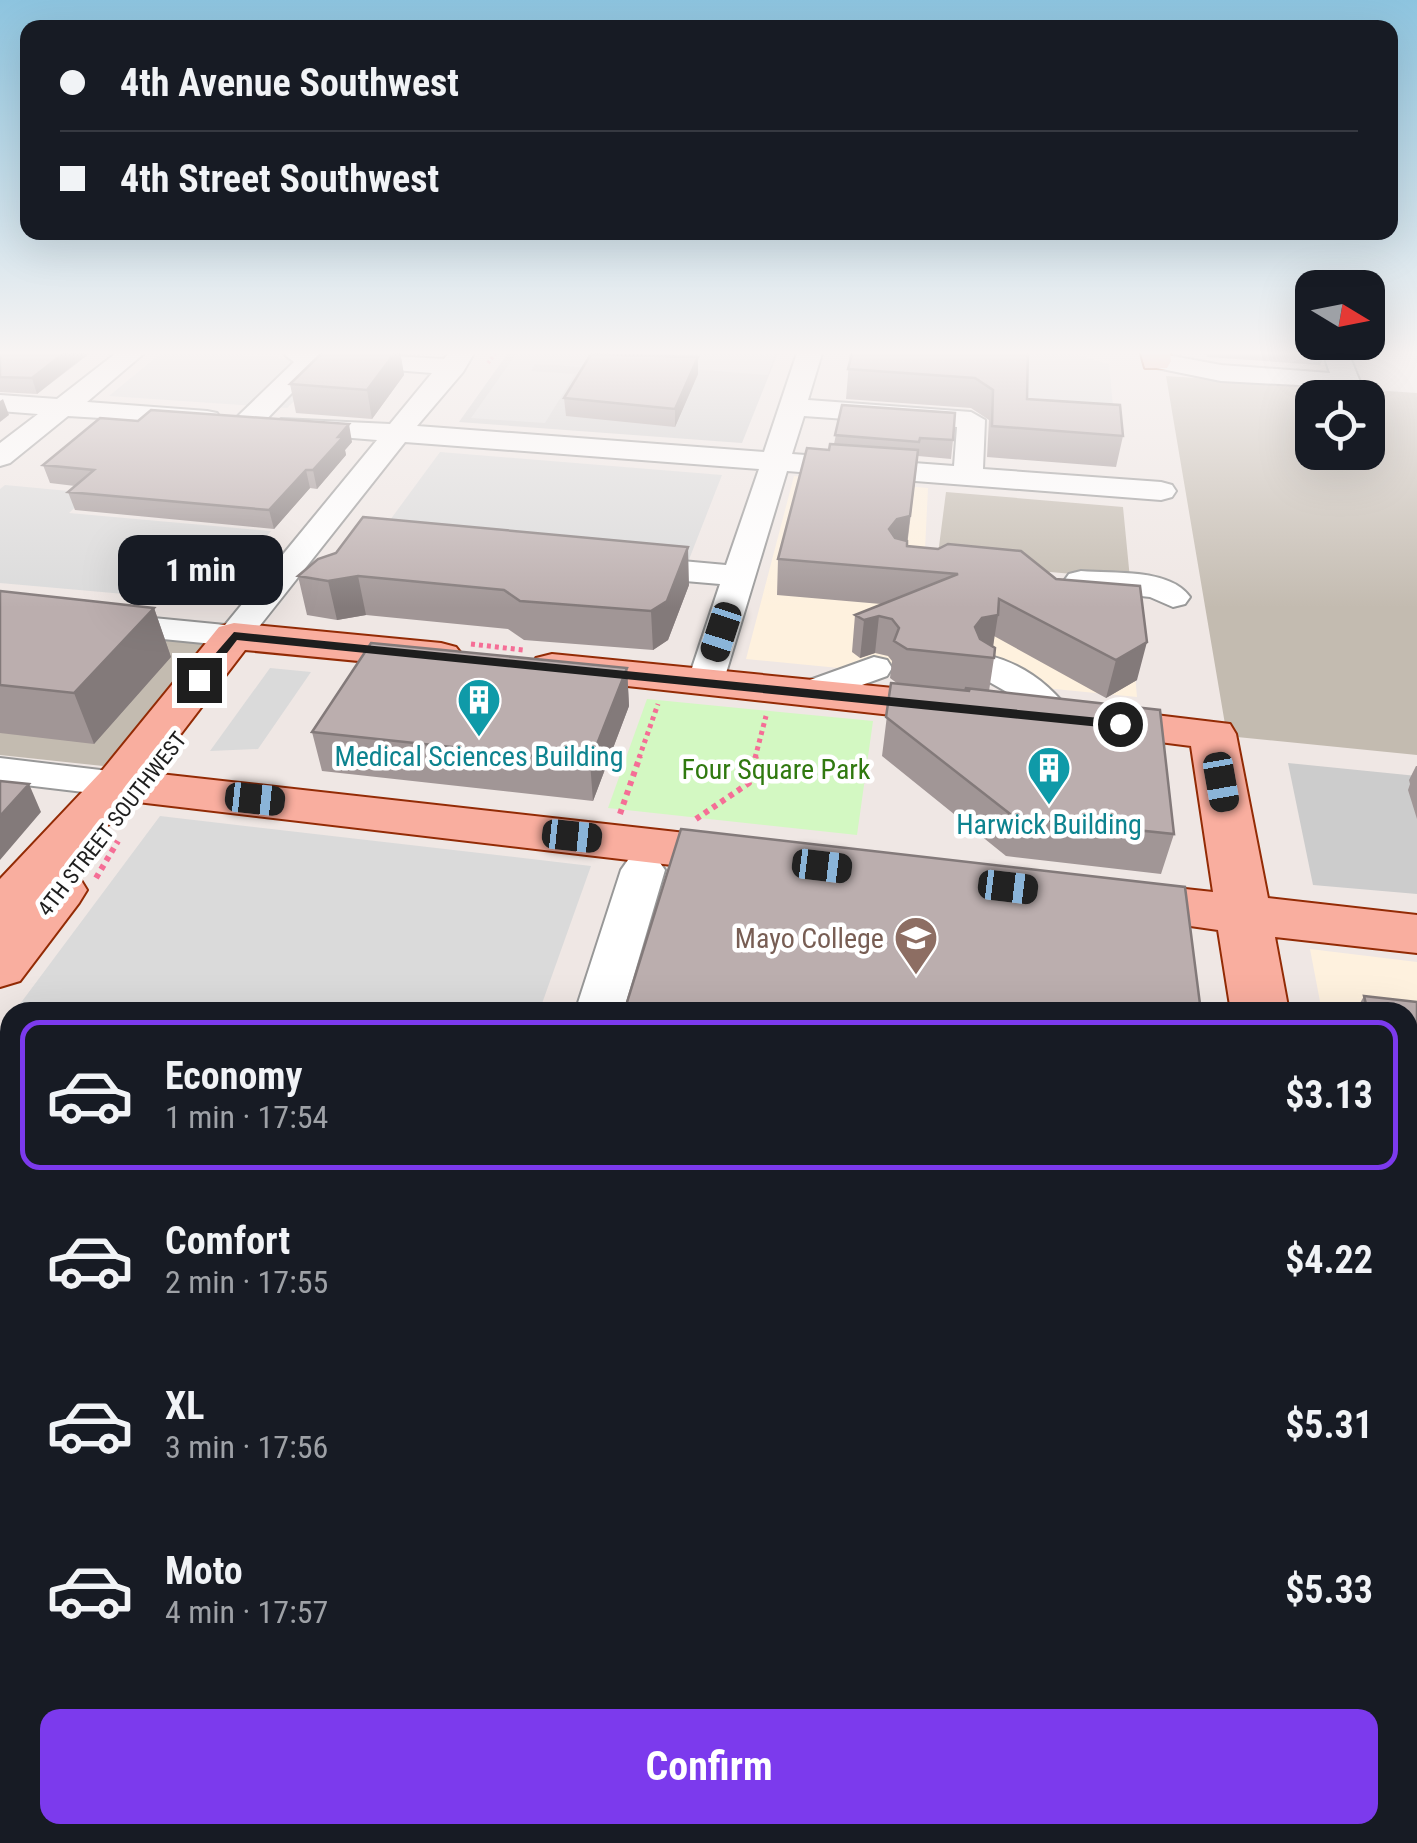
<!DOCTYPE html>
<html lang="en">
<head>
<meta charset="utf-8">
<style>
	body { margin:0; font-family:"Roboto Condensed",sans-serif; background:#20242c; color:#f1f3f6; height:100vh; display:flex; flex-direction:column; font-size:38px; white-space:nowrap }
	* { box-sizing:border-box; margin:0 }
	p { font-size:32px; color:#9ea1a6 }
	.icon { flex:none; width:55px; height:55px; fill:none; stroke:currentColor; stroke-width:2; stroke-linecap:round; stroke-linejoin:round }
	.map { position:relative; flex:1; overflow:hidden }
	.panel { position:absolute; left:0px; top:1002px; width:1418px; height:842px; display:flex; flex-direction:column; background:#171b24; border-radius:30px 30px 0 0; box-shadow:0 10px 40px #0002 }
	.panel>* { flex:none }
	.banner { position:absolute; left:20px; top:20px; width:1378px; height:220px; border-radius:20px; box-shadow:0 10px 40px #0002; display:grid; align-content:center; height:220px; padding:0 40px; background:#171b24 }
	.needle { width:65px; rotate:100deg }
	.controls { position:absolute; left:1295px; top:270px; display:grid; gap:20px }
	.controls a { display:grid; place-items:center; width:90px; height:90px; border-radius:20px; background:#171b24; box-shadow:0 10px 40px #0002; font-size:50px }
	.end { position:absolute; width:45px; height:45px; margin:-22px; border:12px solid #1e1e1e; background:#fff; box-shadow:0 0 0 5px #fff }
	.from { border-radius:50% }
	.bubble { position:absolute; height:70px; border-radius:20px; background:#171b24; box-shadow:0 10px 40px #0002; font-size:32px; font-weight:700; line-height:70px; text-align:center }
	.car { position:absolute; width:30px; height:60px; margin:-30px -15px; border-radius:12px; box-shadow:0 0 8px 2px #0007; background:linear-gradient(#222 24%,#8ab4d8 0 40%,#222 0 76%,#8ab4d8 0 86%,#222 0) }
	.banner b { display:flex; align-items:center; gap:35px; height:95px; font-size:38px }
	.banner b+b { border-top:2px solid #363941 }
	.banner i { width:25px; height:25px; background:#f1f3f6 }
	ul { padding:18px 0 0; list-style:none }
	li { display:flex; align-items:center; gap:30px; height:150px; margin:0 20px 15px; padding:0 20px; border:5px solid transparent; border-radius:20px }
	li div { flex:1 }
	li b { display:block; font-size:38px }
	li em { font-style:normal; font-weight:700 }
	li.selected { border-color:#7c3aed }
	li>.icon { width:90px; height:90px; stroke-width:1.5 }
	.cta { display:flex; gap:20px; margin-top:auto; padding:20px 40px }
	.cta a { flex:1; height:115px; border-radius:20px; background:#7c3aed; color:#fff; font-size:40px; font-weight:700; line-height:115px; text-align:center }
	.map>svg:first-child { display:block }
	.education { fill:#fef1de }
	.religious { fill:#ccc }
	.construction { fill:#c3bbb0; fill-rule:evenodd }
	.park { fill:#d3f8c2 }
	.parking { fill:#dadada }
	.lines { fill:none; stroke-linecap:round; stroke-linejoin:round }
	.minor-casing { stroke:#989898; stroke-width:4 }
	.major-casing { stroke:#932b05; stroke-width:4 }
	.path-far2 { stroke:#f56e96; stroke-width:4; stroke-dasharray:2.5 2.5; stroke-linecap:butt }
	.path-far1 { stroke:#f56e96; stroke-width:5; stroke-dasharray:4 4; stroke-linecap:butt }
	.path { stroke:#f56e96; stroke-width:6; stroke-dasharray:5 5; stroke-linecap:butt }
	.minor { fill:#fff; fill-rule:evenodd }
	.major { fill:#f9ae9f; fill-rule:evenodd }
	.wall { fill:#a19696 }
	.shaded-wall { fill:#837a7a }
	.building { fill:#bbaeae; stroke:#837a7a; stroke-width:2.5 }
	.route { fill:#1e1e1e }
	.labels { text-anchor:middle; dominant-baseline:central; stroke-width:9; stroke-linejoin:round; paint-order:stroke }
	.far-street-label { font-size:22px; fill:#1e1e1e; stroke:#fff }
	.culture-label { font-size:28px; fill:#0d838f; stroke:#fff }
	.park-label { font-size:28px; fill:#30790f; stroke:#fff }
	.education-label { font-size:28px; fill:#785e54; stroke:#fff; text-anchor:end }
</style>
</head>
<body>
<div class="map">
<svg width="1417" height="1843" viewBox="0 0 1417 1843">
	<rect width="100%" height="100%" fill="#efe7e4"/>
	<path class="education" d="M794 476 928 488 924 570 1127 585 1137 697 746 659Z
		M1310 949 1417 962V1270L1408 1269V1012H1322Z"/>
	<path class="religious" d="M510 350H779L742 443 459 422Z
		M1288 763 1417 776V894L1313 885Z"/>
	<path class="construction" d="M1166 376 1417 393V755L1227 736ZM1312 398H1368V452H1312Z
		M946 492 1123 507 1130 579 937 562Z
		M0 622 209 645 103 766 0 755Z
		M1408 1269 1417 1270V1415L1408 1371Z"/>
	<path class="park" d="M647 699 873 721 857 835 608 808Z"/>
	<path class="parking" d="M165 350 335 361 287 408 109 396Z
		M519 350H636L626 370 535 364 531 371 575 374 545 423 471 418Z
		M646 350H777L768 375 638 365Z
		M940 350H1060L1109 364 1113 406 1027 400V377Z
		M440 452 722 475 683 575 371 546Z
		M5 485 90 493 69 513 271 531 228 584 192 600 0 583V489Z
		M270 668 311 672 258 749 210 751Z
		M160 816 591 866 539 1012H14Z
		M10 1018V1145L0 1143V1031Z"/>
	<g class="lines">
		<defs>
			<path id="minor" d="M120 350H148L87 402 207 411 217 413 221 419 217 425 68 416 10 463 0 466V443L38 414 0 411V395L57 399Z
				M289 350 444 359 451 350H476L463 372 417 426 764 452 798 350H823L808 400 971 412 985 420 983 469 1161 482 1172 485 1176 491 1172 497 1161 500 787 471 723 683 718 691 705 694 692 691 687 683 720 584 627 576 615 573 611 566 615 559 627 556 726 565 759 469 405 442 246 643 234 646 0 623V603L225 625 377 440 291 433 277 425 281 419 390 424 432 373 320 364 258 428H238L234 422 238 416 294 362 285 355ZM804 416 957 427 954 466 792 454Z
				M1322 350H1347L1360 382 1356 388 1221 381 1147 366 1143 361 1156 353 1221 365 1330 373Z
				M1081 571C1113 574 1170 568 1190 597L1185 604 1173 607 1150 597 1069 588 1064 581 1069 574Z
				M990 656C1026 665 1054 688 1075 718L1069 726 1056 729 1043 726 1014 696 977 675 972 667 977 659Z
				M874 657 887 660 892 668 887 676 809 704 796 701 791 693 796 685Z
				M0 758 117 772 131 775 137 784 131 793 117 796 0 782Z
				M643 856 658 860 665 870 623 1012H575L621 870 628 860Z
				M0 1199 10 1200V1248L0 1247Z
				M0 1561 10 1563V1631L0 1629Z"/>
			<path id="major" d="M1140 350H1170L1171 361 1167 368H1145Z
				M234 623 441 643 456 647 463 656 456 665 441 669 245 650 151 773 748 840 766 845 774 857 766 869 748 874 129 801 66 873 79 877 87 890 79 903 20 981 0 987V879L100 773 219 627Z
				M552 654 964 695 980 699 987 709 980 719 964 723 536 676 530 667 536 658Z
				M1089 707 1230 724 1236 734 1268 898 1417 915V953L1275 937 1289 1012H1231L1218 930 1093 912 1085 899 1093 886 1112 881 1213 892 1191 746 1073 731 1066 721 1073 711Z
				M1408 1793 1417 1797V1843H1350L1349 1835H1408Z"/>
		</defs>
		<use href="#minor" class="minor-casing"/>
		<use href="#major" class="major-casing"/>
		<path class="path-far2" d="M488 363 498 350"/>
		<path class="path-far1" d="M471 644 523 650
			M639 758 658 704
			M755 758 766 716"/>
		<path class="path" d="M620 814 640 756
			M696 819 749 783 756 756
			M96 878 118 841"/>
		<use href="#minor" class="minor"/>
		<use href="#major" class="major"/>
	</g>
	<path class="wall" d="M0 350H92L93 351 37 394 0 392Z
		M325 350H420L417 354 400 353 404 375 372 419 296 413 290 384Z
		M850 350H1028L1027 399 1123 436 1116 467 987 457 989 420 971 408 846 399Z
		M1206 350H1326L1320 365 1207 357Z
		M698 374 675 427 566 416 564 398Z
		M842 405 953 440 951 459 918 456 907 546 938 549 1021 551 1137 680 1106 698 994 636 993 647 994 658 989 691 1174 834 1161 874 1006 856 882 756 891 683 898 684 890 678 892 661 888 656 875 653 860 658 852 652 855 615 881 604 777 595 778 559 829 450 834 444Z
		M352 442 345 450 346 455 317 489 310 488 274 529 75 510 68 492 75 486 50 483 43 465Z
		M318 559 689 585 668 640 653 650 524 640 508 629 366 615 337 620 307 615 298 576Z
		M0 591 154 608 171 657 94 744 0 733Z
		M627 668 629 706 593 801 322 771 312 732Z
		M1416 766H1417V819L1408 790 1410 784 1409 780Z
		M1364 996 1417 1002V1253L1408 1252V1012H1355Z
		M0 1259 3 1264 10 1265V1573L0 1563Z
		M1066 1835H1296L1297 1843H1066Z"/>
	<path class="shaded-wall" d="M68 350H92L37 394 32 378Z
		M397 350H400L404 375 372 419 367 390Z
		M698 357V374L675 427V409Z
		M3 399 9 415 0 422V401Z
		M349 424 352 442 345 450 346 455 317 489 313 470Z
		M918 450 906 551 893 554 889 529Z
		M306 470 310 488 274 529 269 510Z
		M688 547 689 585 668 640 653 650 651 611Z
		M358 576 366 615 337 620 328 581Z
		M154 608 171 657 94 744 74 693Z
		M998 615 992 653 976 656 975 627 982 618Z
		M879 616 875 653 860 658 864 620Z
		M1147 642 1137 680 1106 698 1116 660Z
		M627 668 629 706 593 801 590 762Z
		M29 784 41 812 0 860V816Z"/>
	<path class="building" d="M0 350H68L32 378 0 377Z
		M325 350H397L367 390 290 384Z
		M853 350H1028L1027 399 1120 405 1123 436 992 426 993 390 975 378 848 369Z
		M591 354 698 357 675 409 564 398Z
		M842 405 955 413 953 440 920 438 919 442 835 435Z
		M151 410 349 424 338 437H343L313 470H306L269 510 68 492 94 470 43 465 100 418 138 421Z
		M830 444 918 450 910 516 897 519 889 529 895 538 907 541V546L938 549 948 544 1021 551 1056 579 1140 586 1147 642 1116 660 999 599 998 615 982 618 975 627 980 639 995 648 994 658 907 649 894 641 899 628 892 619 879 616 864 620 855 615 958 574 778 559 807 448 829 450Z
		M363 517 688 547 667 601 651 611 520 601 504 590 358 576 328 581 298 576 318 559 336 553Z
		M0 591 154 608 74 693 0 685Z
		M371 643 627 668 590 762 312 732Z
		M891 683 970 691 965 688 1160 710 1174 834 1014 817 886 717Z
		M0 781 29 784 0 816Z
		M681 829 1185 887 1201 1012H624Z
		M1364 996 1417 1002V1152L1408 1115V1012H1368Z
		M1408 1152 1417 1154V1216L1408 1176Z
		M0 1264 10 1265V1555L0 1553Z
		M0 1619 10 1621V1835H884V1843H0Z
		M1083 1835H1296L1297 1843H1084Z"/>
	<linearGradient id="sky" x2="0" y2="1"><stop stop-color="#8dc4df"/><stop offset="0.58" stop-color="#f8f4f3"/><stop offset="1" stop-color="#f8f4f3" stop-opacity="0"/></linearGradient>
	<rect width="1417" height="608" fill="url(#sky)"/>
	<path class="route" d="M234 632 1120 720 1127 724 1120 729 237 640 204 683H195V677Z"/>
	<defs>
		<symbol id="building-pin" viewBox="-11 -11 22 30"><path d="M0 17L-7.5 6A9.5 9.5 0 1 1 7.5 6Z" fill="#0f9aa8" stroke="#fff"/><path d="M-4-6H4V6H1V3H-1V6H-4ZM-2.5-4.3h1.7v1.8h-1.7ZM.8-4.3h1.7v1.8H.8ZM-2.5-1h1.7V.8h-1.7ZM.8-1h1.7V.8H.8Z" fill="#fff"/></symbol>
		<symbol id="university-pin" viewBox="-11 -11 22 30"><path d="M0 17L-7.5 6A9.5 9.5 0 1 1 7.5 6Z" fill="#8d6e63" stroke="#fff"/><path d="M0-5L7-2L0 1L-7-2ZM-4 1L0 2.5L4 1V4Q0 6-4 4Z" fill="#fff"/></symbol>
	</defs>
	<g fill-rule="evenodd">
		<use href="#building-pin" x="454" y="675" width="50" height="68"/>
		<use href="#building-pin" x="1024" y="743" width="50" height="68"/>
		<use href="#university-pin" x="891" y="913" width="50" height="68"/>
	</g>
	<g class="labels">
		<g class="far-street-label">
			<text transform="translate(112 824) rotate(-52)">4TH STREET SOUTHWEST</text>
		</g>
		<g class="culture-label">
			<text x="479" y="756">Medical Sciences Building</text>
			<text x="1049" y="824">Harwick Building</text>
		</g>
		<g class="park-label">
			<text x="776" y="769">Four Square Park</text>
		</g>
		<g class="education-label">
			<text x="884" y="938">Mayo College</text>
		</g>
	</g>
</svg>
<div class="controls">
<a><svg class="needle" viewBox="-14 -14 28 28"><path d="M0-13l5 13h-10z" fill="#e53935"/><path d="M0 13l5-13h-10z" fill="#9ea1a6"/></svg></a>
<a><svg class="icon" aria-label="locate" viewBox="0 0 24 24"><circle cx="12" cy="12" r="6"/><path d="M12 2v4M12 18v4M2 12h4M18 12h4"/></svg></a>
</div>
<i class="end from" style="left:1120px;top:724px"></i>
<i class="end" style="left:199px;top:680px"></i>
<div class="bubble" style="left:118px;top:535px;width:165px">1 min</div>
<i class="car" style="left:721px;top:632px;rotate:198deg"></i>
<i class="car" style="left:1221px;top:782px;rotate:170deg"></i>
<i class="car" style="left:255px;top:799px;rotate:96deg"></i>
<i class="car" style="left:572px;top:836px;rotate:96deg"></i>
<i class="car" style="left:822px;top:866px;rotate:97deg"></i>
<i class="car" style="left:1008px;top:887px;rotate:97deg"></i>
<div class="banner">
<b><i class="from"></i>4th Avenue Southwest</b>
<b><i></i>4th Street Southwest</b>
</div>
<section class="panel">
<ul>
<li class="selected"><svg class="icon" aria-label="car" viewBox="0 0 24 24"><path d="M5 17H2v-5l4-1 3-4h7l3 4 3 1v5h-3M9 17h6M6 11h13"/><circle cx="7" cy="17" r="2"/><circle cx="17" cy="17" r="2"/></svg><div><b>Economy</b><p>1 min · 17:54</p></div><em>$3.13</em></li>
<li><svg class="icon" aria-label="car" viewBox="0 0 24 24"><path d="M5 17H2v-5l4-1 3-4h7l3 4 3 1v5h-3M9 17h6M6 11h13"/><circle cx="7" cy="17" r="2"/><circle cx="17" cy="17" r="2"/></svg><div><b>Comfort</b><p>2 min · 17:55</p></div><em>$4.22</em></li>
<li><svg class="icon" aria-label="car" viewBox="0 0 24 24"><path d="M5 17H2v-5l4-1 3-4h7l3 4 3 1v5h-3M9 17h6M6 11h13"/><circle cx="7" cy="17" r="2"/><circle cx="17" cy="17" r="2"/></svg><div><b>XL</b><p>3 min · 17:56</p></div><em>$5.31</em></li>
<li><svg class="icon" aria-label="car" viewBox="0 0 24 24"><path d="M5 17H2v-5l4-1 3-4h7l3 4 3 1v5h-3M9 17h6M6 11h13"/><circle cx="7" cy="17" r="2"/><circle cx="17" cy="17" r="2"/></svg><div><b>Moto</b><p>4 min · 17:57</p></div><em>$5.33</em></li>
</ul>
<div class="cta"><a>Confirm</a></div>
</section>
</div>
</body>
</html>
